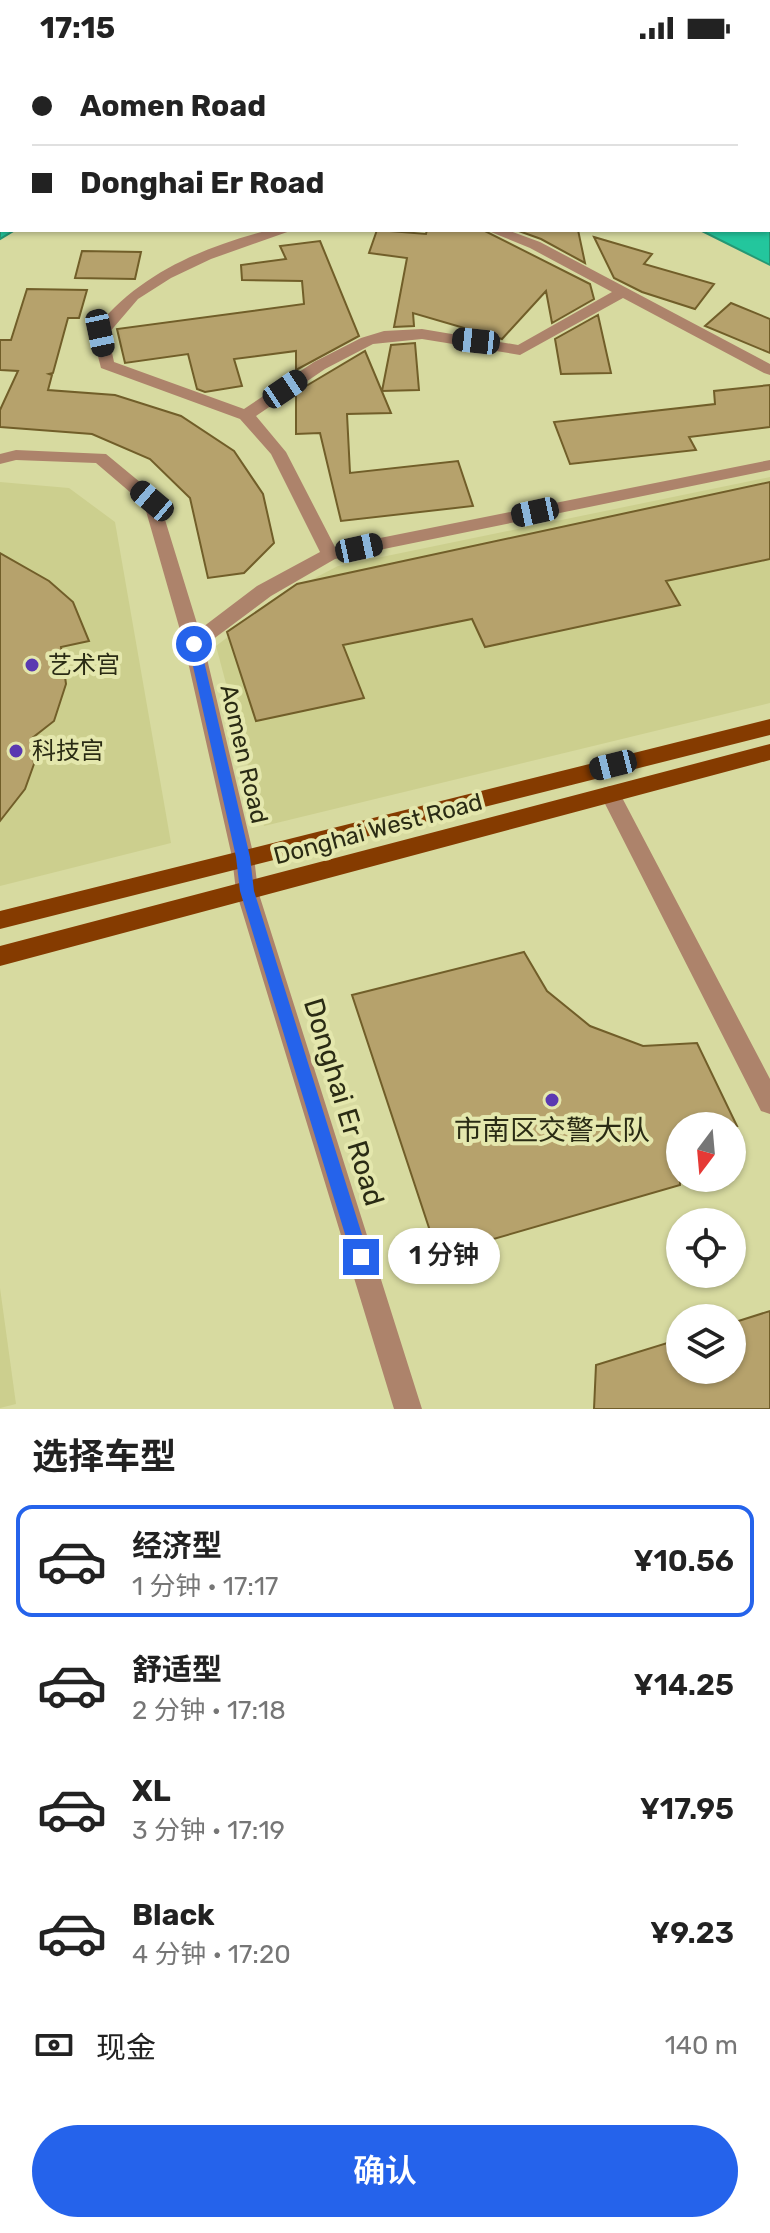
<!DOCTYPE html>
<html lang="zh">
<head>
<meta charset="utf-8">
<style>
	body { margin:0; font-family:Rubik,"Noto Sans SC",sans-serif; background:#f2f2f2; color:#222; height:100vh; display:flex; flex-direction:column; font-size:30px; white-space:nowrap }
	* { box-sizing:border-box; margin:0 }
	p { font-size:26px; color:#767676 }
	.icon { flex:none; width:44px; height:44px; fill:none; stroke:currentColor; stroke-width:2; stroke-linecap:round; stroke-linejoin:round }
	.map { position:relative; height:1353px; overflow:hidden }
	.details { display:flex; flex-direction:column; background:#fff; flex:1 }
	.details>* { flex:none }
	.top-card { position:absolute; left:0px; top:0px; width:770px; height:176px; box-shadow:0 2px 6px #0004; display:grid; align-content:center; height:176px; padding:0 32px; background:#fff }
	.needle { width:52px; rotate:196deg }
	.buttons { position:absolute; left:666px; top:1056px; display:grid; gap:16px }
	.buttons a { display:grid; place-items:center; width:80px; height:80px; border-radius:50%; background:#fff; box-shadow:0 2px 6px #0004; font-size:40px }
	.end { position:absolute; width:36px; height:36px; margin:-18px; border:10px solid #2563eb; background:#fff; box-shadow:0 0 0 4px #fff }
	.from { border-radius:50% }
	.bubble { position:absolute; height:56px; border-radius:28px; background:#fff; box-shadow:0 2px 6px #0004; font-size:26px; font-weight:600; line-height:56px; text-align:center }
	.car { position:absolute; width:24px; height:48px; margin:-24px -12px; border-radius:10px; box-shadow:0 0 6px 2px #0007; background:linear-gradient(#222 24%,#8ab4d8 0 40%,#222 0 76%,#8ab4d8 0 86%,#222 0) }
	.top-card b { display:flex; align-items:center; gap:28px; height:76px; font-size:30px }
	.top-card b+b { border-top:2px solid #e0e0e0 }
	.top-card i { width:20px; height:20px; background:#222 }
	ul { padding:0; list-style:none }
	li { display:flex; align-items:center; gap:24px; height:112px; margin:0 16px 12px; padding:0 16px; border:4px solid transparent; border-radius:16px }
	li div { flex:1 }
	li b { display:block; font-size:30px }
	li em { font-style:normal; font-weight:600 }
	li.current { border-color:#2563eb }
	li>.icon { width:72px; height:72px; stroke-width:1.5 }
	h2 { padding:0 32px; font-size:36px; line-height:96px }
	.pay { display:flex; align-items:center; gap:20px; height:88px; padding:0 32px; font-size:30px }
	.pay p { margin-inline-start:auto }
	.action { display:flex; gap:16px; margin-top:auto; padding:16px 32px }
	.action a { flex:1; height:92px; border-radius:48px; background:#2563eb; color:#fff; font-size:32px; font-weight:600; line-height:92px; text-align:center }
	.status { display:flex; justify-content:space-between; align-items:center; height:56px; padding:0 40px; background:#fff; direction:ltr }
	.status svg { height:22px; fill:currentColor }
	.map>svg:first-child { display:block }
	.built { fill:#cccf8e }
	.water { fill:#23c69d; stroke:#259874; stroke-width:2 }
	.building { fill:#b6a26c; stroke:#715e29; stroke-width:2 }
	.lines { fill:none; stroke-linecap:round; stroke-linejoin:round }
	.minor { fill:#ad836b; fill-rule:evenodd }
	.major { fill:#853b00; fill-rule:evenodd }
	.route { fill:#2563eb }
	.poi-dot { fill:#5a39b1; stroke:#e4e7ad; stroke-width:3 }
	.labels { text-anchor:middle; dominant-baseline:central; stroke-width:8; stroke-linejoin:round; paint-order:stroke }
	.poi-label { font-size:24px; fill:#2a2b14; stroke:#e4e7ad; text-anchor:start }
	.street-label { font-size:24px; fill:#2a2b14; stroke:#e4e7ad }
	.near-street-label { font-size:28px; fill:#2a2b14; stroke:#e4e7ad }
	.near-poi-label { font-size:28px; fill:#2a2b14; stroke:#e4e7ad }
</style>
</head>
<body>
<div class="status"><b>17:15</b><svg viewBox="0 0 49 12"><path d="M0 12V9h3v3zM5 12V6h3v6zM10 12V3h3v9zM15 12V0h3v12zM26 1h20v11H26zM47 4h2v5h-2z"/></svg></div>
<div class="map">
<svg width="770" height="1353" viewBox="0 0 770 1353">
	<rect width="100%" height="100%" fill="#d7daa0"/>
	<path class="built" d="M770 421V647L264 770 216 590 284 538 338 510Z
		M0 426 69 432 115 466 171 787 0 830Z
		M0 1232 16 1348 0 1352Z"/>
	<path class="water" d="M0 0H770V209L700 174H768V2H2V174H15L0 183Z"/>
	<path class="building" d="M377 174 426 178 427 174H483L590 228 594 243 552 267 546 235 502 283 413 257 414 270 394 271 407 202 369 197Z
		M516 174H578L585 207 541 183Z
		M594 181 652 198 644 208 714 228 695 253 642 236 614 222Z
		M320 185 359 280 296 314V295L234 303 242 330 205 336 197 333 188 298 125 307 117 273 304 248 302 225 242 224 241 209 286 203 280 190Z
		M82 195 141 196 135 223 75 222Z
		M27 233 87 234 79 262H68L53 317 49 318 52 319 48 334 115 339 181 360 234 395 263 438 274 487 244 517 208 522 190 442 150 403 92 378 0 371V354L18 315 0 314V284H11Z
		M731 247 770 263V297L705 270Z
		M598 259 611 317 561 318 555 283Z
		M415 287 419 334 382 335 391 289Z
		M365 295 391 357 347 358 350 417 458 405 473 450 341 465 320 377 296 378V336Z
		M770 329V371L689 381 696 394 570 408 554 366 715 348 714 335Z
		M770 426V503L666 525 680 549 485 591 472 563 343 589 364 642 256 665 227 576 297 528Z
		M0 497 49 525 73 546 89 585 61 591 66 628 54 665 31 683 34 708 25 733 0 765Z
		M524 896 547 935 590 970 643 990 697 987 737 1070H680V1129L438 1199 352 939Z
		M770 1255V1353H594L596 1309 680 1283V1314H732V1267Z"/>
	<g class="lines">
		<path class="minor" d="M269 174H293L211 203 171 222 138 243 108 278 114 306 244 353 314 306 361 282 384 275 422 273 518 289 612 236 530 192 486 174H507L540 186 770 308V319L764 317 623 242 520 299 422 283 373 288 325 313 256 360 286 396 335 491 770 404V414L335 503 271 540 204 590 254 801 258 835 422 1353H394L236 835 232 801 184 588 144 448 96 407 16 404 0 408V398L16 394 106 398 158 441 199 574 257 530 320 496 271 398 240 363 101 312 92 277C136 219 200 192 269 174Z
			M610 730 617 732 770 1023V1058L761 1055 600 738 603 732Z"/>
		<path class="major" d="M770 663V679L0 873V855Z
			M770 688V704L0 910V890Z"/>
	</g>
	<path class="route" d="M194 584 200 588 250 801 254 835 369 1201 367 1206 361 1209 355 1206 352 1201 240 835 236 801 188 588Z"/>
	<g class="poi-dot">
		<circle cx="32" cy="609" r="8"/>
		<circle cx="16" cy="695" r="8"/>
		<circle cx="552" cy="1044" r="8"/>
	</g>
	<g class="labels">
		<g class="poi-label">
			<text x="48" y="609">艺术宫</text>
			<text x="32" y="695">科技宫</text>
		</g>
		<g class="street-label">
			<text transform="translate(244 698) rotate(77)">Aomen Road</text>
			<text transform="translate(378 773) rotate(-15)">Donghai West Road</text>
		</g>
		<g class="near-street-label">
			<text transform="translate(344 1046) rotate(73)">Donghai Er Road</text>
		</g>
		<g class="near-poi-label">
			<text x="552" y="1074">市南区交警大队</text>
		</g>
	</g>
</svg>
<div class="buttons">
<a><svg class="needle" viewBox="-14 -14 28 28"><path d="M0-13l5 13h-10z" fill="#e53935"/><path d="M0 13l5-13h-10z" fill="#767676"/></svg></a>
<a><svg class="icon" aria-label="locate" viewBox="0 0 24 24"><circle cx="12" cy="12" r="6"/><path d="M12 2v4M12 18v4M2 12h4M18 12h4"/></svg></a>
<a><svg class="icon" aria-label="layers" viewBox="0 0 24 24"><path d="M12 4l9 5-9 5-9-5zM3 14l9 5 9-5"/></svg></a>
</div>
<i class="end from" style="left:194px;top:588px"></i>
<i class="end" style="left:361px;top:1201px"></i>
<div class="bubble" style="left:388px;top:1172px;width:112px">1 分钟</div>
<i class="car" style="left:100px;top:277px;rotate:168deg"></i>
<i class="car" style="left:476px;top:285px;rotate:276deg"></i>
<i class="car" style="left:285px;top:333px;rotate:56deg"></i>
<i class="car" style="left:152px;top:445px;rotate:310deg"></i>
<i class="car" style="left:535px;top:456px;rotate:258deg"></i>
<i class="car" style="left:359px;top:492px;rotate:78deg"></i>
<i class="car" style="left:613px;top:709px;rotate:256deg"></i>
<div class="top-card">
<b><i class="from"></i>Aomen Road</b>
<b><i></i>Donghai Er Road</b>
</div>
</div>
<section class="details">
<h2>选择车型</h2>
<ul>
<li class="current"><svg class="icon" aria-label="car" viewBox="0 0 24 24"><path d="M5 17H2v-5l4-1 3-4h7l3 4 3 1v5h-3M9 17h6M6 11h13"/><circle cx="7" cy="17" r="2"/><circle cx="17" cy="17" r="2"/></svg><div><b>经济型</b><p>1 分钟 · 17:17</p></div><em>¥10.56</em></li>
<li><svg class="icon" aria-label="car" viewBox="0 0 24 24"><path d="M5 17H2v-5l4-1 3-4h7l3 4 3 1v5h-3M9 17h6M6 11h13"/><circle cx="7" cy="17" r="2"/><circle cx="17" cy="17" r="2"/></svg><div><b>舒适型</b><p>2 分钟 · 17:18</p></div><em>¥14.25</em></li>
<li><svg class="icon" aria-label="car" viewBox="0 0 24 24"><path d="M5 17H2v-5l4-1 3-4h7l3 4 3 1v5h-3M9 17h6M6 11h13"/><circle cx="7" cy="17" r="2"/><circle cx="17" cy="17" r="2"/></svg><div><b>XL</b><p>3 分钟 · 17:19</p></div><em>¥17.95</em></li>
<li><svg class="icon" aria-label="car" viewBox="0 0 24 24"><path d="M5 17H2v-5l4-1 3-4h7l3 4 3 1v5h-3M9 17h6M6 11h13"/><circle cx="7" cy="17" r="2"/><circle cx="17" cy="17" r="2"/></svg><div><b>Black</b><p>4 分钟 · 17:20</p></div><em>¥9.23</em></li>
</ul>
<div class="pay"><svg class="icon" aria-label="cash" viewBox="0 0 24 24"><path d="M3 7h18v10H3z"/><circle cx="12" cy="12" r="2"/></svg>现金<p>140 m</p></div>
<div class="action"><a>确认</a></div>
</section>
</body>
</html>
